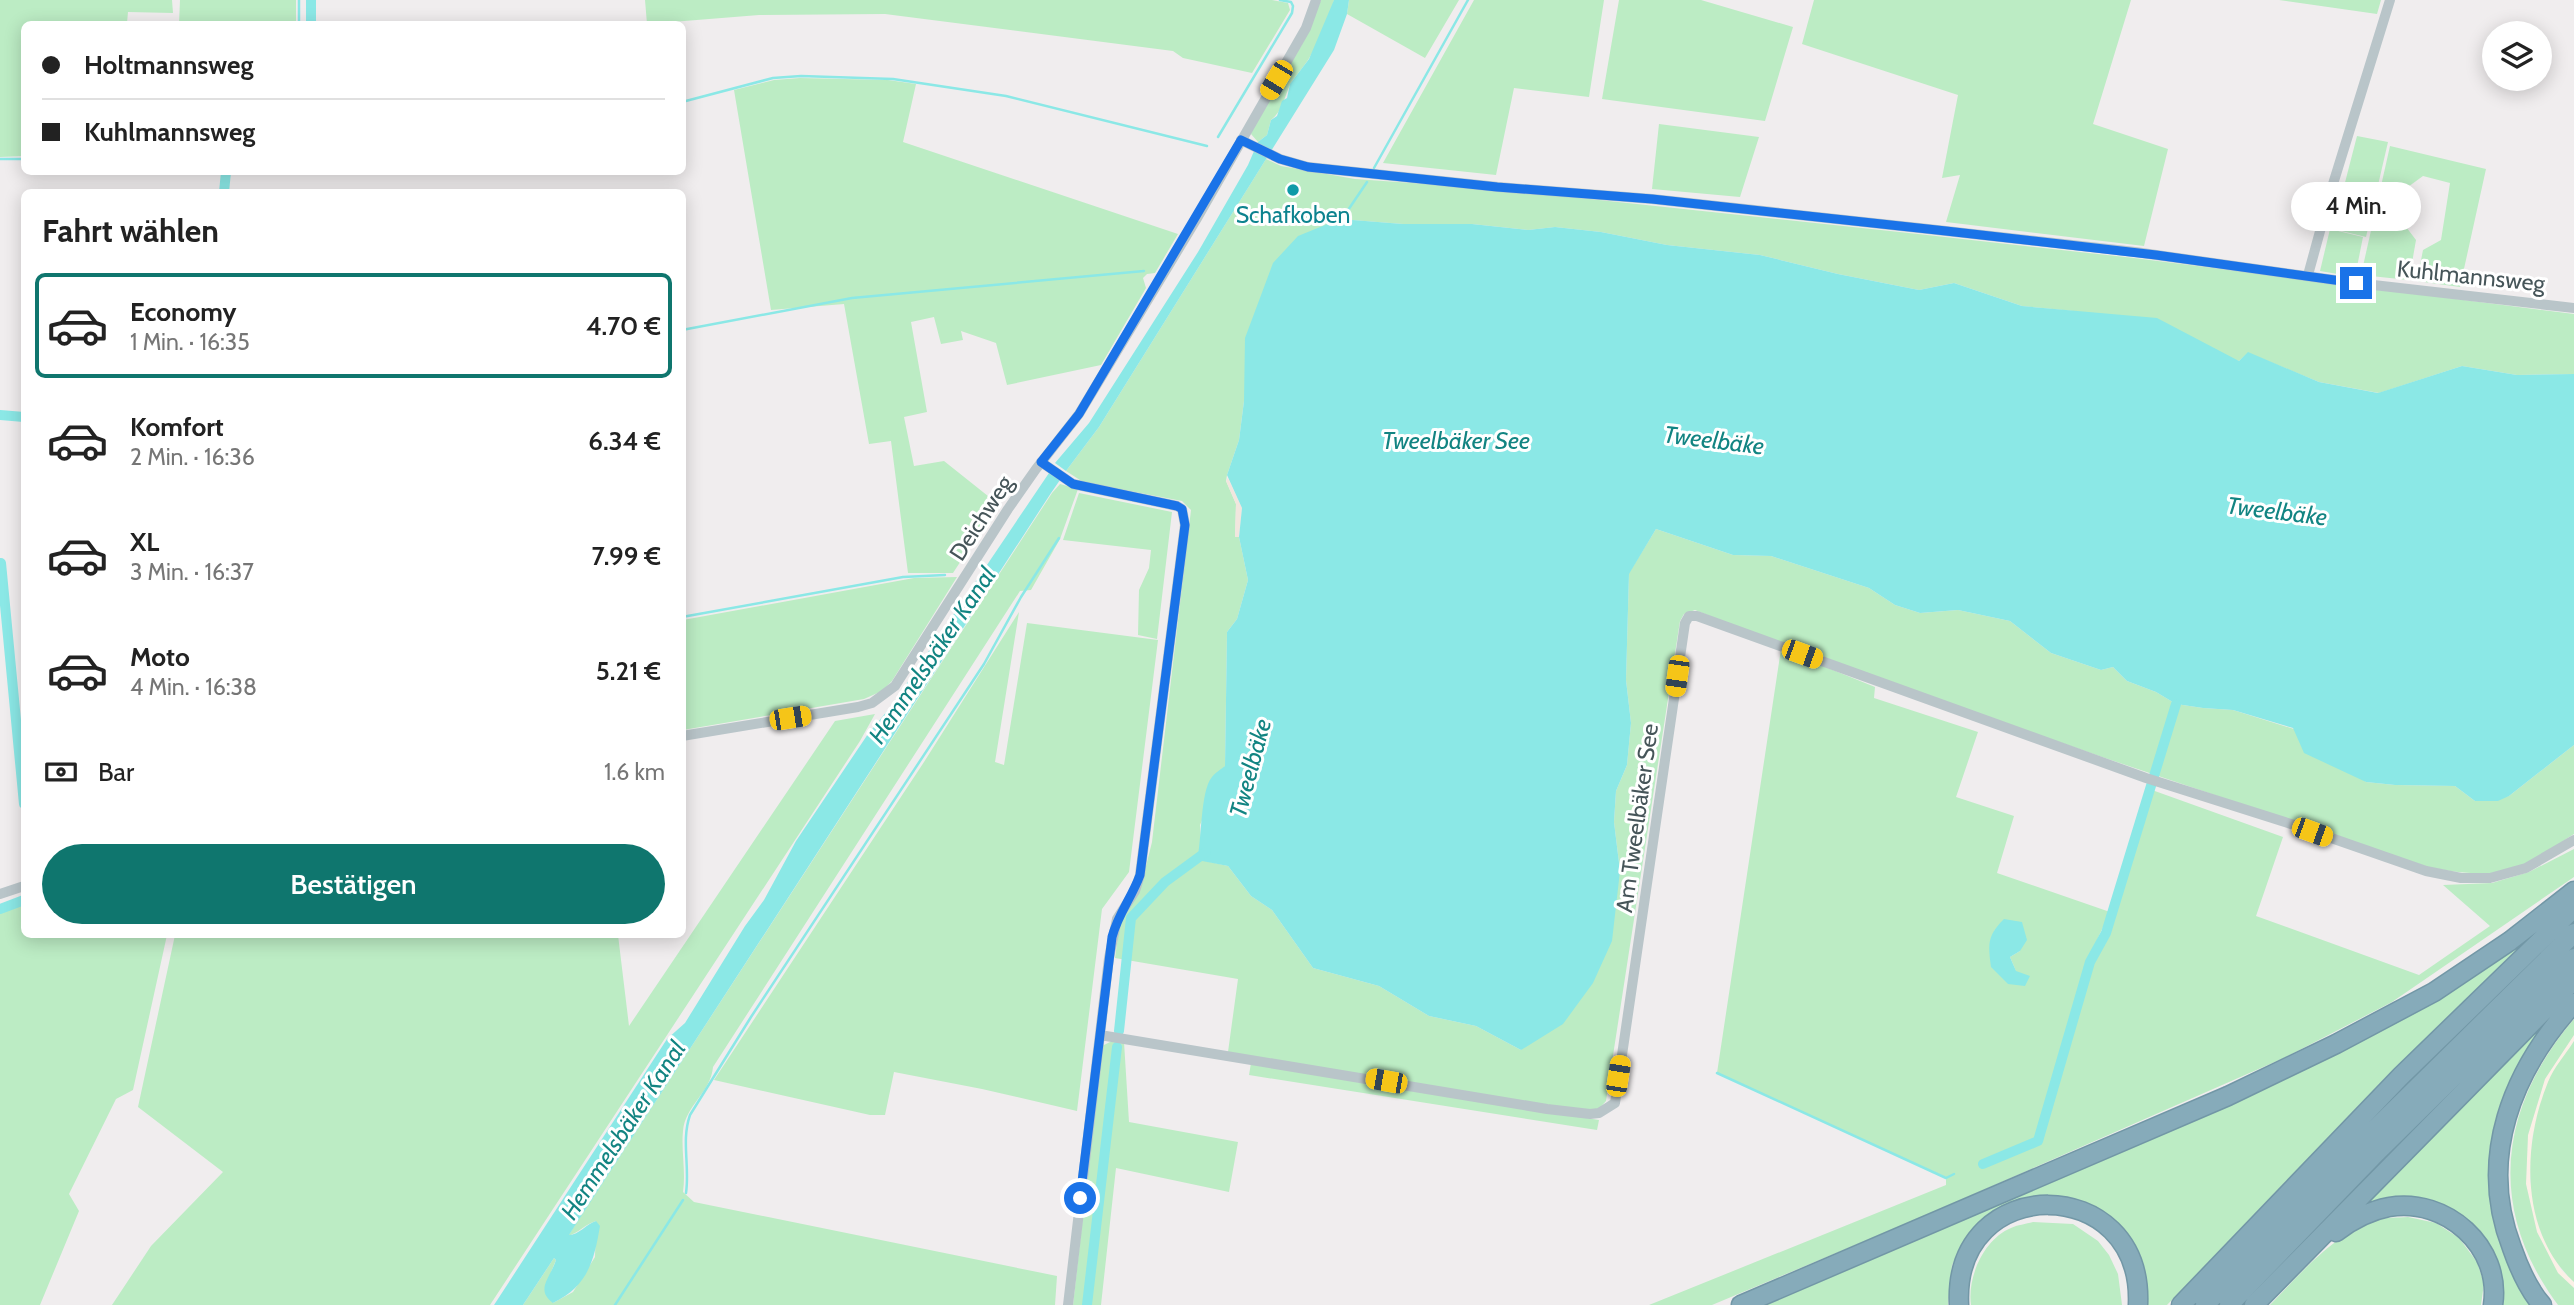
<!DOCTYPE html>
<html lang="de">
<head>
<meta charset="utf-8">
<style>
	body { margin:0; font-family:Cabin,sans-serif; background:#f2f2f2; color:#222; height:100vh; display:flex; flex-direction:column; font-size:26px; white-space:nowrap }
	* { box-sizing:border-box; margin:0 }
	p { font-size:23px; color:#767676 }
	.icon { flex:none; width:38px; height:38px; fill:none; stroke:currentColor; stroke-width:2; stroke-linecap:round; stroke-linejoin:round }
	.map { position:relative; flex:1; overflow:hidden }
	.panel { position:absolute; left:21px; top:189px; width:665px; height:749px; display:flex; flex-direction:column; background:#fff; border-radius:10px; box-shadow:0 4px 18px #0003 }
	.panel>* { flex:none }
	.guide { position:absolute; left:21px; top:21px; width:665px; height:154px; border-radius:10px; box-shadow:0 4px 18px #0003; display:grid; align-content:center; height:154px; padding:0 21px; background:#fff }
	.fabs { position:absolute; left:2482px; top:21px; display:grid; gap:14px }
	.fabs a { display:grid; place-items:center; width:70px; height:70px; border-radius:50%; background:#fff; box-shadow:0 4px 18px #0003; font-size:35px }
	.end { position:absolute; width:32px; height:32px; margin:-16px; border:9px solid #1a73e8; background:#fff; box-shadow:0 0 0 4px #fff }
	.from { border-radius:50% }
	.bubble { position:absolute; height:49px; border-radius:24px; background:#fff; box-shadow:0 4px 18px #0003; font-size:23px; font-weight:600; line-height:49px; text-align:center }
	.car { position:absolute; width:21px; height:42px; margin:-21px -10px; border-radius:9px; box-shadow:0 0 5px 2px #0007; background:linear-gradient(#f5c518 24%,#345 0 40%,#f5c518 0 76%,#345 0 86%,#f5c518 0) }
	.guide b { display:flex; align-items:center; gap:24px; height:66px; font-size:26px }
	.guide b+b { border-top:2px solid #e0e0e0 }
	.guide i { width:18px; height:18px; background:#222 }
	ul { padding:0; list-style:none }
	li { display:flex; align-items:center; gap:21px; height:105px; margin:0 14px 10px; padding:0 7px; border:4px solid transparent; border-radius:10px }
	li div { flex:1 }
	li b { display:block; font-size:26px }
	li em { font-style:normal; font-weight:600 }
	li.on { border-color:#0f766e }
	li>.icon { width:63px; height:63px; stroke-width:1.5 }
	h2 { padding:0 21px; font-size:32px; line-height:84px }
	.pay { display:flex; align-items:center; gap:18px; height:77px; padding:0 21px; font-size:26px }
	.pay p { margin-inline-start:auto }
	.cta { display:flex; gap:14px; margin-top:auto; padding:14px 21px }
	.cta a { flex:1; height:80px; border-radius:42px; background:#0f766e; color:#fff; font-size:28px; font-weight:600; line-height:80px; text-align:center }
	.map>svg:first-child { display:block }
	.commercial { fill:#fbf0e6 }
	.green { fill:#bcecc4; fill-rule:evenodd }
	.sand { fill:#f1e6de }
	.water { fill:#8be8e6 }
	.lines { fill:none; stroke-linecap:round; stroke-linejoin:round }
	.stream { stroke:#8be8e6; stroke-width:2.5 }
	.canal { stroke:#8be8e6; stroke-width:10 }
	.highway-casing { stroke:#7297a6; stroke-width:21 }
	.street { stroke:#b9c5c9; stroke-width:10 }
	.highway { stroke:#86abba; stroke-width:18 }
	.route { stroke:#1a73e8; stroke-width:9 }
	.culture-dot { fill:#0f9aa8; stroke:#fff; stroke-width:2.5 }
	.labels { text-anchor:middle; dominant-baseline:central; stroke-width:6; stroke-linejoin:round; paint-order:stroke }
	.culture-label { font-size:23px; fill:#0d838f; stroke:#fff }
	.street-label { font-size:23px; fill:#465559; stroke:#fff }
	.water-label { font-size:24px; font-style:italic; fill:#128482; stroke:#fff }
</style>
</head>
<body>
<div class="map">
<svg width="2574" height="1305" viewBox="0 0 2574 1305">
	<rect width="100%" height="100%" fill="#f0edee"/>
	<path class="commercial" d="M2574 1035V1041L2549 1080 2532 1137 2530 1181 2540 1231 2561 1270 2574 1282V1288L2558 1273 2537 1232 2526 1184 2528 1135 2545 1079Z"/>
	<path class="green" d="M0 0H172L173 13 128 12 127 23 24 24V156L0 157Z
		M180 0H296V24H179Z
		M645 0H1272L1288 3 1290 10 1252 73 1183 58 1173 51 885 14 759 15 647 24Z
		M1321 0H1334C1332 14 1316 48 1308 60 1303 68 1296 75 1291 83 1285 94 1283 111 1271 120L1267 135 1258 142 1251 134 1253 127 1301 46Z
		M1349 0H1459L1425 58 1347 14Z
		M1474 0H1604L1589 97 1514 88 1496 175 1383 163Z
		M1619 0H1701L1793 27 1765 121 1602 99Z
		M1814 0H2131L2093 124 2168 149 2144 246 1946 222 1960 175 1942 178 1958 95 1802 44Z
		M2279 0H2381L2377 14Z
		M800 78 888 80 916 84 903 142 1178 234 1155 273 1147 274 1143 278 1146 288 1101 365 1007 385 996 343 961 331 963 340 941 344 934 317 911 322 927 412 904 417 914 466 944 461 998 504 953 573H908L891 441 869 444 844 304 771 310 734 90 774 80Z
		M1659 124 1759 137 1740 197 1652 189Z
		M2357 136 2388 142 2366 237 2333 229Z
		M2390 146 2486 169 2460 287 2417 281 2423 250 2441 240 2450 183 2423 176 2401 192 2397 215 2416 240 2409 280 2361 275Z
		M1266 159 1281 166 1355 179 1497 189 1918 234 2134 258 2574 314V374L2517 375 2462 366 2379 393 2319 382 2248 353 2239 361 2073 311 2022 306 1954 283 1919 290 1838 274 1760 255 1667 245 1601 232 1555 227 1528 230 1472 224H1403L1339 219 1244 401 1239 440 1227 475 1226 481 1236 504 1235 537H1239L1248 580 1237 619 1227 632 1225 766 1200 825 1201 842 1197 859 1228 866 1251 896 1272 910 1313 968 1379 986 1429 1016 1476 1026 1521 1050 1620 871 1614 822 1616 791 1627 765 1631 723 1626 680 1629 573 1656 529 1733 555 1771 556 1869 588 1895 605 1920 613 1958 610 2010 621 2051 653 2101 670 2113 667 2127 681 2156 692 2176 704 2203 708 2233 710 2294 729 2366 782 2395 785 2455 786 2475 801 2509 796 2574 745V834C2558 844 2543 856 2527 864 2496 879 2459 873 2428 867L2105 758 1780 644 1695 610 1684 614 1680 621 1606 1101 1597 1111 1547 1106 1228 1052 1238 979 1115 958 1120 922 1143 878 1152 842 1191 510 1182 501 1083 482 1066 471 1099 427Z
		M2330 229 2363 237 2355 277 2320 271Z
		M1060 484 1078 489 1060 539 1031 590 1020 591 713 1067C711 1092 685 1106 683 1131 681 1151 686 1171 683 1192L694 1202 1057 1276 1055 1305H523L554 1258 556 1260 551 1272 553 1303 573 1292 595 1257 596 1221C585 1224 579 1233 568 1236L1052 493Z
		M1079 493 1172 512 1157 639 1138 635 1139 590 1149 568 1151 550 1063 540Z
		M957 577 892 681 882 691 864 699 683 730V620L914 578Z
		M1019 612 995 762 1004 765 1027 623 1158 640 1129 872 1102 909 1077 1111 982 1089 894 1072 885 1115H870L714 1080 924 762Z
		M1781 649 1875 687 1874 698 1978 732 1956 797 2014 816 1997 873 2110 912 2090 955 2095 958 2109 935 2152 790 2283 837 2256 916 2419 975 2490 926 2443 885 2492 883 2529 872 2574 849V877L2392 1002 2286 1057 1915 1220 1712 1305H1649L1946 1185V1177L1717 1073ZM1994 930 2020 951 2010 957 2016 971Z
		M875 714 860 741 490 1305H112L151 1246 223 1172 138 1107 175 935H618L629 1026 835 721Z
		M24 902V934L167 935 133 1090 116 1099 69 1194 79 1211 40 1305H0V911Z
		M2557 910 2387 1076 2167 1305H2142L2144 1288 2086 1205 2067 1199 2041 1198 2019 1202 1996 1212 1968 1235 1952 1265 1948 1305H1755L2232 1100Z
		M2571 997 2532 1050 2492 1166 2534 1305H2498L2456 1214 2355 1211 2465 1098Z
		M2574 1019V1035L2545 1079 2528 1135 2526 1184 2537 1232 2558 1273 2574 1288V1305H2558C2487 1210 2498 1108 2574 1019Z
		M2574 1041V1282C2520 1232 2522 1145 2548 1082 2554 1067 2566 1054 2574 1041Z
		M1110 1042H1124L1129 1122 1238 1142 1229 1192 1116 1168 1101 1305H1073L1102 1046Z
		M1251 1063 1599 1120 1597 1130 1249 1075Z
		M2408 1217 2436 1223 2459 1238 2477 1262 2484 1283 2481 1305H2270C2300 1274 2334 1234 2375 1220 2385 1217 2398 1218 2408 1217Z
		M2033 1222 2073 1224 2098 1241 2109 1255 2118 1274 2122 1305H1971C1967 1277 1984 1239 2011 1228 2017 1225 2026 1224 2033 1222Z"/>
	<path class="sand" d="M1228 478 1242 508 1239 537H1235L1236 504 1226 481Z"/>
	<path class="water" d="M1334 0H1349L1347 14 1334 50 1099 427 1066 471 1055 463 1089 423 1198 252 1248 165 1258 142 1267 135 1271 120 1277 116 1282 101 1287 98 1290 84 1309 59Z
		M1340 219 1403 224H1472L1528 230 1555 227 1601 232 1667 245 1760 255 1838 274 1919 290 1954 283 2022 306 2157 318 2239 361 2248 352 2319 382 2378 393 2462 366 2517 375 2574 374V745L2509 796 2498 801H2475L2455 786 2395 785 2366 782 2304 753 2293 728 2233 710 2203 708 2176 704 2156 692 2127 681 2113 667 2101 670 2051 653 2010 621 1958 610 1920 613 1895 605 1869 588 1771 556 1733 555 1656 529 1629 574 1626 680 1631 723 1627 765 1616 791 1614 822 1620 871 1612 941 1593 983 1563 1024 1521 1050 1476 1026 1429 1016 1379 986 1313 968 1272 910 1251 896 1228 866 1197 860C1202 841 1200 791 1212 777 1215 773 1221 769 1225 766L1227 632 1237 619 1248 580 1239 537 1242 508 1227 475 1239 440 1244 401 1245 338 1273 263 1298 236Z
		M1049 473 1060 480 1051 493 569 1235C579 1235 586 1224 596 1221L600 1226C594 1261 588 1286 553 1303 535 1290 550 1278 556 1260L554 1258 523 1305H494L667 1039 685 1023 745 926 764 900 796 841 868 734 893 704Z
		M2004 919 2022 922 2027 940 2020 951 2010 957 2016 971 2030 976 2025 986 2008 984 1991 967C1988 944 1987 936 2004 919Z"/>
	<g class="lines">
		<path class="stream" d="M299 0V24
			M682 102 773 78 801 76 893 79 1006 96 1207 146
			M1218 137 1292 13 1293 6 1291 2 1280 0
			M0 159H24
			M1374 168 1468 0
			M1340 222 1367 182
			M682 330 852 298 1144 271
			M682 617 903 577 945 575
			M1717 1073 1946 1178 1954 1174
			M686 1193C690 1166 681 1141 690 1115L751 1017 984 664 1021 597 1059 538
			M615 1305 683 1200"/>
		<path class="canal" d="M311 24V0
			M224 192 226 172
			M0 415 24 417
			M1 563 24 804
			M0 909 24 900
			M1119 1031 1131 918 1165 882 1206 852
			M1983 1164 2038 1141 2090 962 2106 933 2176 704
			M1087 1305 1117 1047"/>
		<defs>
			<path id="highway" d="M2336 1232C2352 1220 2368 1211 2389 1207 2446 1197 2502 1247 2493 1305
				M1741 1305 2228 1096 2336 1044 2434 992 2510 941 2574 891
				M1959 1305C1952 1171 2144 1172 2138 1305
				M2181 1305 2401 1076 2574 908
				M2205 1305 2366 1138 2574 933
				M2229 1305 2377 1152 2574 958
				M2254 1305 2574 980
				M2542 1305C2528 1289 2519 1268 2512 1248 2477 1158 2512 1071 2574 1003"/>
		</defs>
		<use href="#highway" class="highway-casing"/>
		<path class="street" d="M1241 140 1280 159 1308 167 1498 187 1652 199 1919 228 2135 252 2356 283 2574 308
			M2308 275 2333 184 2390 0
			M1041 462 1073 484 1177 506 1182 509 1185 525 1140 875 1135 891 1117 919 1109 958 1068 1305
			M682 736 858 707 872 703 895 686 1008 509 1036 469 1079 414 1196 220 1306 28 1316 0
			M0 894 24 886
			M1100 1035 1547 1109 1590 1114 1599 1113 1615 1103 1685 623 1689 616H1697L2146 778 2291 824 2426 871 2461 878H2490L2526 868 2574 840"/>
		<use href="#highway" class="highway"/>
	</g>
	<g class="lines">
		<path class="route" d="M1080 1198 1112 937C1118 914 1132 897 1140 875L1185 525 1182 509 1177 506 1073 484 1041 462 1079 414 1241 140 1280 159 1308 167 1497 187 1652 199 1946 231 2156 255 2356 283"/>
	</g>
	<circle class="culture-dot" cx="1293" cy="190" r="7"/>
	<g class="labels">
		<g class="culture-label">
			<text x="1293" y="215">Schafkoben</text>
		</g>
		<g class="street-label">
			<text transform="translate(2471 276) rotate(6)">Kuhlmannsweg</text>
			<text transform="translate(981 518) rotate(-57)">Deichweg</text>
			<text transform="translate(1637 818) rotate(-82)">Am Tweelbäker See</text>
		</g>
		<g class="water-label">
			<text x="1456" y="440">Tweelbäker See</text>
			<text transform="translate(1714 440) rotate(7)">Tweelbäke</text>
			<text transform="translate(2277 511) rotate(7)">Tweelbäke</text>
			<text transform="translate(932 655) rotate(-56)">Hemmelsbäker Kanal</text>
			<text transform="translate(1250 768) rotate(-75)">Tweelbäke</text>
			<text transform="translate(623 1130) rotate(-57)">Hemmelsbäker Kanal</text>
		</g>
	</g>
</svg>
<div class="fabs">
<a><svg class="icon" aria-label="layers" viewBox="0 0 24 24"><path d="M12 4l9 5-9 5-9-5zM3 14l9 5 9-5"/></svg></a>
</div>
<i class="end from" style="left:1080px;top:1198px"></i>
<i class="end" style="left:2356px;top:283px"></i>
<div class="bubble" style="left:2291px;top:182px;width:130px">4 Min.</div>
<i class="car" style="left:1276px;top:80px;rotate:211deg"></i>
<i class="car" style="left:1802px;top:654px;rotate:110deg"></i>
<i class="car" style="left:1677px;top:676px;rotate:188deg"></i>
<i class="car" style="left:790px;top:718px;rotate:81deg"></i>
<i class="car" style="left:2312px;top:832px;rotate:110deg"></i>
<i class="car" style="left:1618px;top:1076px;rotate:9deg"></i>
<i class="car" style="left:1386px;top:1081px;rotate:280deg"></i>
<div class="guide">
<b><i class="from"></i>Holtmannsweg</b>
<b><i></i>Kuhlmannsweg</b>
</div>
<section class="panel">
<h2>Fahrt wählen</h2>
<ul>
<li class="on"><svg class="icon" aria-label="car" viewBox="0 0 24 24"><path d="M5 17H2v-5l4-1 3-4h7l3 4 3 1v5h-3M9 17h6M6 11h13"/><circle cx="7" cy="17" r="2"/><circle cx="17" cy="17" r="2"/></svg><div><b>Economy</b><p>1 Min. · 16:35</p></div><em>4.70 €</em></li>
<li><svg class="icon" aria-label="car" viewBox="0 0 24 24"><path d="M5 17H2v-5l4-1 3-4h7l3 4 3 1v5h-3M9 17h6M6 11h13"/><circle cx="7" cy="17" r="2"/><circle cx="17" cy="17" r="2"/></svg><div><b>Komfort</b><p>2 Min. · 16:36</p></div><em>6.34 €</em></li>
<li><svg class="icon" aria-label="car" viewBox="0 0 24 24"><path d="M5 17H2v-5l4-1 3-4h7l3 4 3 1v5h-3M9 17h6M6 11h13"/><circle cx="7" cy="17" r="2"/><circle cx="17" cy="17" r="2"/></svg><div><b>XL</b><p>3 Min. · 16:37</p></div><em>7.99 €</em></li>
<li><svg class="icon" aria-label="car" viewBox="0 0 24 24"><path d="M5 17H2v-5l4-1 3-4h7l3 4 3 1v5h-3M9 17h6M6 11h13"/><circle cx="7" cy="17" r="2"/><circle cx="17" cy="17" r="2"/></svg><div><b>Moto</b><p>4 Min. · 16:38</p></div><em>5.21 €</em></li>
</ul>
<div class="pay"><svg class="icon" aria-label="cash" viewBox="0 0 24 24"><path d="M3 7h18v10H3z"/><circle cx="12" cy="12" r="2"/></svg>Bar<p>1.6 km</p></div>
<div class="cta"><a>Bestätigen</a></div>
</section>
</div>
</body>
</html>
